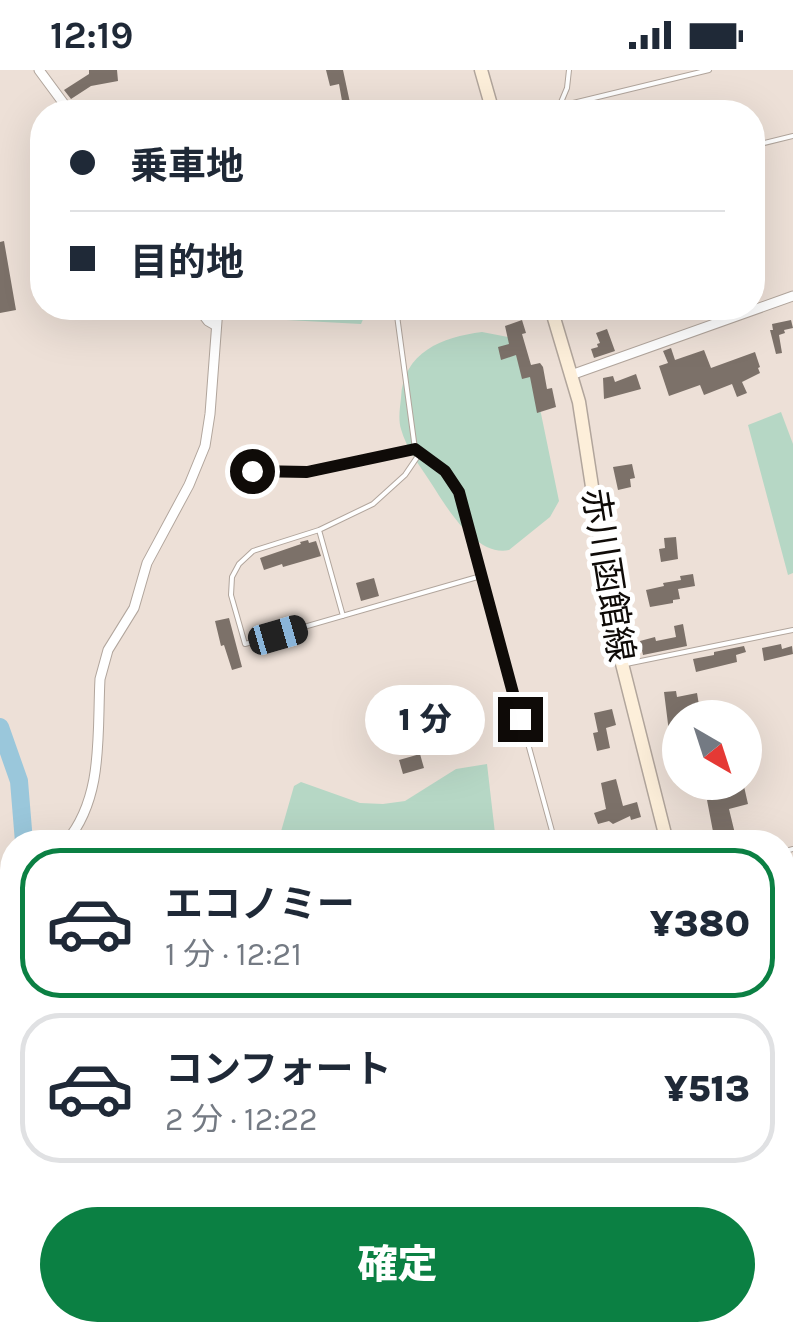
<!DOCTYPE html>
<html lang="ja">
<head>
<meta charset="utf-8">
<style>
	body { margin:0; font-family:Karla,"Noto Sans JP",sans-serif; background:#f2f2f3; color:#1f2937; height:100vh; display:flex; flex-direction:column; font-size:38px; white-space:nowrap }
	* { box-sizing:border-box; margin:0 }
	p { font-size:32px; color:#747a83 }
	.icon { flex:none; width:55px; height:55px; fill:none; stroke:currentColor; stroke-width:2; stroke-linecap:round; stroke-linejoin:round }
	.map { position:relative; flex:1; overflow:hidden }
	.drawer { position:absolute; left:0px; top:760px; width:795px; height:512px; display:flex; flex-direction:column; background:#fff; border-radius:40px 40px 0 0; box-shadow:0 10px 40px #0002 }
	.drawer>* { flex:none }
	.guide { position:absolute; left:30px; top:30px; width:735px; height:220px; border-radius:40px; box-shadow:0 10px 40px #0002; display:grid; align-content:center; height:220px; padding:0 40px; background:#fff }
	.needle { width:65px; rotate:141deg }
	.tools { position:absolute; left:662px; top:630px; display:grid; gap:20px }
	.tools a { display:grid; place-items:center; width:100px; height:100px; border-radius:50%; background:#fff; box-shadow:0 10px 40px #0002; font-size:50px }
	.end { position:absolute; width:45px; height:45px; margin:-22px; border:12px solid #0f0b08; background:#fff; box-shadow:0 0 0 5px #fff }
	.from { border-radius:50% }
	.bubble { position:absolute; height:70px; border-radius:35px; background:#fff; box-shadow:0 10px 40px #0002; font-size:32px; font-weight:800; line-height:70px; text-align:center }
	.car { position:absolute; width:30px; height:60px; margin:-30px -15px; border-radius:12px; box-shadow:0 0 8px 2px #0007; background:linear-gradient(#222 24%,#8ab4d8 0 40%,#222 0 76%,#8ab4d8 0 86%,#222 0) }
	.guide b { display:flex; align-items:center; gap:35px; height:95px; font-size:38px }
	.guide b+b { border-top:2px solid #e0e1e3 }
	.guide i { width:25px; height:25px; background:#1f2937 }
	ul { padding:18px 0 0; list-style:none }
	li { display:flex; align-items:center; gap:30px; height:150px; margin:0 20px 15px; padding:0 20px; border:5px solid #e0e1e3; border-radius:40px }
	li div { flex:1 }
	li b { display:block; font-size:38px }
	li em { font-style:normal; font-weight:800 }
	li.on { border-color:#0b8043 }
	li>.icon { width:90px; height:90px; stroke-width:1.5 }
	.cta { display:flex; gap:20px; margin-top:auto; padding:20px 40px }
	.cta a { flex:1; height:115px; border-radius:60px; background:#0b8043; color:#fff; font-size:40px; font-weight:800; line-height:115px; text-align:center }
	.status { display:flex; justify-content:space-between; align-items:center; height:70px; padding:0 50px; background:#fff; direction:ltr }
	.status svg { height:28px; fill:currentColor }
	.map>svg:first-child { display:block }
	.green { fill:#b6d7c5 }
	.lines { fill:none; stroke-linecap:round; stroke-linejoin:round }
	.river { stroke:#9ac7db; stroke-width:18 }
	.building { fill:#7c7169 }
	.service-casing { stroke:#b1a59c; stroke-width:6 }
	.minor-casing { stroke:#b1a59c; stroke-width:11 }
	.secondary-casing { stroke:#b1a59c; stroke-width:15 }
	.motorway-casing { stroke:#fff; stroke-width:18 }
	.service { stroke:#fff; stroke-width:4 }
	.minor { stroke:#fff; stroke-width:9 }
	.secondary { stroke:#fdefda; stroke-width:12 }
	.motorway { stroke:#f7ca83; stroke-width:15 }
	.route { stroke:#0f0b08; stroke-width:12 }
	.labels { text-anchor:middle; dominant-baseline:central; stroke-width:10; stroke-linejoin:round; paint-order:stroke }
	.street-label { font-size:35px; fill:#0f0b08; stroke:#fff }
</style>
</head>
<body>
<div class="status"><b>12:19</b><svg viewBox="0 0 49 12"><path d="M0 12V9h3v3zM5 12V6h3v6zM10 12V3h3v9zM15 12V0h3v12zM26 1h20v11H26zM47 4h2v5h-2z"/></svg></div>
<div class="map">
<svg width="793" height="1272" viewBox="0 0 793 1272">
	<rect width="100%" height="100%" fill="#ede0d7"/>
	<path class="green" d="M234 238H368L361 254 232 247Z
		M482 262 508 267 531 295 559 431 550 447 509 480C475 487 446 436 431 413 420 396 406 378 401 359 398 349 400 338 401 328 403 282 442 267 482 262Z
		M781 342 793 374V503L788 505 748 355Z
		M487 694 496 772H278L294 716 301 712 360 733 383 734 405 731 456 699Z
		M0 1104 12 1118V1260H143L148 1272H0Z
		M236 1260H683L713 1272H237Z"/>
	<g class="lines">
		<path class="river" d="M0 657 19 711 24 772
			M192 1260 193 1272"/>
	</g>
	<path class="building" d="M89 0H117L118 11 91 16 71 29 64 20 89 4Z
		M326 0H343L352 42H344L339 14 330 16Z
		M4 171 16 240 0 243V172Z
		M522 250 526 263 522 264 531 295 540 293 543 297 547 319 552 318 556 337 537 343 530 307 522 309 516 285 501 290 498 277 509 274 505 256Z
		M791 250 793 258 784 260 785 263 779 265 782 283 776 284 770 260H773L772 254Z
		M607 259 615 281 594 288 591 279 598 277 597 274 600 273 596 263Z
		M671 278 675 290 704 280 711 298 755 282 760 297 758 298 760 303 742 312 747 323 737 327 732 314 704 325 700 315 669 326 659 296 668 293 663 281Z
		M636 304 641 319 604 329 603 308 613 306 615 312Z
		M632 394 635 408 630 409 631 417 618 420 613 397Z
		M676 467 678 489 661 492 659 479 665 478 664 468Z
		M308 470 309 473 316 471 321 486 283 497 282 494 264 500 260 488 301 474 300 472Z
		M693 504 695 516 678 519 680 529 673 530V533L650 537 646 520 664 516 663 513 681 510 680 506Z
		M374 508 379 526 361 531 356 513Z
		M229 548 242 597 232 600 224 575 221 576 215 551Z
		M683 554 687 576 643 585 640 571 655 567 656 571 676 567 674 556Z
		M781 574 782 579 792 576 793 584 764 591 762 578Z
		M744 576 746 582 736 585 737 592 696 602 693 589 714 585V582Z
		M676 621 677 627 697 623 700 641 684 645 685 648H680V660L669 662 664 622Z
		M612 639 616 655 606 658 610 678 597 681 593 663 598 662 594 643Z
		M420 684 424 698 403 704 399 690Z
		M616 709 623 736 637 732 641 747 631 750 630 746 613 754 609 751 598 754 594 743 606 739 601 713Z
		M737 712H743L748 734 729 739 737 772H715L707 730 732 724 729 715Z"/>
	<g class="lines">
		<defs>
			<path id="service" d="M559 37 567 18 569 0
				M536 42 709 0
				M752 76 793 66
				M415 379 445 401 459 422 555 772
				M420 383 405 405 373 434 319 460 253 481 239 494 232 507 231 525 245 574 481 506
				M252 401 307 402 415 379 396 238
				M319 460 343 546
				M626 594 793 560
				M782 782 793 779
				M782 901 785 900 793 942"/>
			<path id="minor" d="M39 0 70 42
				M464 42 491 33
				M198 238 208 251 215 255
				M571 305 793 226
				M66 772C104 727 97 665 100 609L108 580 134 538 147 493 189 415 205 376 210 344 218 238
				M0 831 12 821
				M782 1117 793 1124"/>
			<path id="secondary" d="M481 0 493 42
				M551 238 579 332 615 566 667 772
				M782 1225 793 1262"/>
			<path id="motorway" d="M0 988 12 991
				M782 988 793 986
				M0 1005 12 1009
				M782 1008 793 1007
				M782 1026 793 1024
				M782 1048 793 1046"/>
		</defs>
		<use href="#service" class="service-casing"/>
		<use href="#minor" class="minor-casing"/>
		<use href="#secondary" class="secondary-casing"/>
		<use href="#motorway" class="motorway-casing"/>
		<use href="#service" class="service"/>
		<use href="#minor" class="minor"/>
		<use href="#secondary" class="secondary"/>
		<use href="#motorway" class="motorway"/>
	</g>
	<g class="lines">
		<path class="route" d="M252 401 307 402 415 379 445 401 459 422 520 649"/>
	</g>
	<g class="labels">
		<g class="street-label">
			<text transform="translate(608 505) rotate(81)">赤川函館線</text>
		</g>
	</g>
</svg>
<div class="tools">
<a><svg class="needle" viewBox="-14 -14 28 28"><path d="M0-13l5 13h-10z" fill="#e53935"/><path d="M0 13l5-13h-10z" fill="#747a83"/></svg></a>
</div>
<i class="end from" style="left:252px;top:401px"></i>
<i class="end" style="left:520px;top:649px"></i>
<div class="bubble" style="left:365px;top:615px;width:120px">1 分</div>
<i class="car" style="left:278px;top:565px;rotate:74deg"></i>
<div class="guide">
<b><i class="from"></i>乗車地</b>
<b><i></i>目的地</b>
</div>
<section class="drawer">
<ul>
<li class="on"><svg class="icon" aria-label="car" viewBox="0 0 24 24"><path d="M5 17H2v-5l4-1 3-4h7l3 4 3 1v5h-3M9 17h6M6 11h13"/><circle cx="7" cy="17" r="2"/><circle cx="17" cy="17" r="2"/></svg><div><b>エコノミー</b><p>1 分 · 12:21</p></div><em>¥380</em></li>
<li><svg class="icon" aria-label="car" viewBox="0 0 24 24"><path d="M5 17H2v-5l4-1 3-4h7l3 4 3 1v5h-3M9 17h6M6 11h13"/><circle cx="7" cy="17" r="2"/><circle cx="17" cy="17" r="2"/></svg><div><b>コンフォート</b><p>2 分 · 12:22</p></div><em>¥513</em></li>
</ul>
<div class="cta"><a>確定</a></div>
</section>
</div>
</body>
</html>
